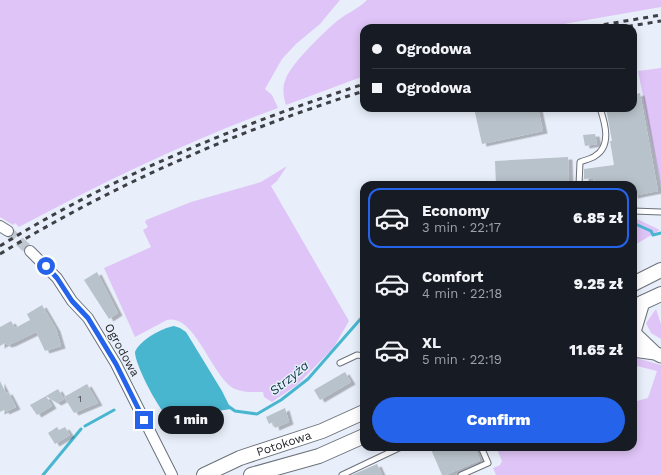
<!DOCTYPE html>
<html lang="en">
<head>
<meta charset="utf-8">
<style>
	body { margin:0; font-family:"Work Sans",sans-serif; background:#20242c; color:#f1f3f6; height:100vh; display:flex; flex-direction:column; font-size:15px; white-space:nowrap }
	* { box-sizing:border-box; margin:0 }
	p { font-size:13px; color:#9ea1a6 }
	.icon { flex:none; width:22px; height:22px; fill:none; stroke:currentColor; stroke-width:2; stroke-linecap:round; stroke-linejoin:round }
	.map { position:relative; flex:1; overflow:hidden }
	.panel { position:absolute; left:360px; top:181px; width:277px; height:270px; display:flex; flex-direction:column; background:#171b24; border-radius:12px; box-shadow:0 2px 10px #0003 }
	.panel>* { flex:none }
	.top-card { position:absolute; left:360px; top:24px; width:277px; height:88px; border-radius:12px; box-shadow:0 2px 10px #0003; display:grid; align-content:center; height:88px; padding:0 12px; background:#171b24 }
	.end { position:absolute; width:18px; height:18px; margin:-9px; border:5px solid #2563eb; background:#fff; box-shadow:0 0 0 2px #fff }
	.from { border-radius:50% }
	.bubble { position:absolute; height:28px; border-radius:14px; background:#171b24; box-shadow:0 2px 10px #0003; font-size:13px; font-weight:800; line-height:28px; text-align:center }
	.top-card b { display:flex; align-items:center; gap:14px; height:38px; font-size:15px }
	.top-card b+b { border-top:1px solid #363941 }
	.top-card i { width:10px; height:10px; background:#f1f3f6 }
	ul { padding:7px 0 0; list-style:none }
	li { display:flex; align-items:center; gap:12px; height:60px; margin:0 8px 6px; padding:0 4px; border:2px solid transparent; border-radius:12px }
	li div { flex:1 }
	li b { display:block; font-size:15px }
	li em { font-style:normal; font-weight:800 }
	li.current { border-color:#2563eb }
	li>.icon { width:36px; height:36px; stroke-width:1.5 }
	.button { display:flex; gap:8px; margin-top:auto; padding:8px 12px }
	.button a { flex:1; height:46px; border-radius:24px; background:#2563eb; color:#fff; font-size:16px; font-weight:800; line-height:46px; text-align:center }
	.map>svg:first-child { display:block }
	.green { fill:#dfc4f7 }
	.water { fill:#49b6d0 }
	.lines { fill:none; stroke-linecap:round; stroke-linejoin:round }
	.stream { stroke:#49b6d0; stroke-width:3 }
	.building { fill:#b8c2ca; filter:url(#shadow) }
	.minor-tunnel { stroke:#c1c7d0; stroke-width:10; stroke-dasharray:10 5; stroke-linecap:butt }
	.service-casing { stroke:#6b717a; stroke-width:7 }
	.minor-casing { stroke:#6b717a; stroke-width:12 }
	.tertiary-casing { stroke:#6b717a; stroke-width:15 }
	.secondary-casing { stroke:#6b717a; stroke-width:16 }
	.service { stroke:#fff; stroke-width:5 }
	.minor { stroke:#fff; stroke-width:10 }
	.tertiary { stroke:#fff; stroke-width:13 }
	.secondary { stroke:#fff; stroke-width:14 }
	.rail { stroke:#3e4045; stroke-width:3; stroke-dasharray:5 5; stroke-linecap:butt }
	.route { stroke:#2563eb; stroke-width:5 }
	.labels { text-anchor:middle; dominant-baseline:central; stroke-width:3; stroke-linejoin:round; paint-order:stroke }
	.number-label { font-size:10px; fill:#484c51 }
	.street-label { font-size:12px; fill:#232529; stroke:#e9effa }
	.water-label { font-size:13px; font-style:italic; fill:#063a45; stroke:#e9effa }
</style>
</head>
<body>
<div class="map">
<svg width="661" height="475" viewBox="0 0 661 475">
	<defs>
		<filter id="shadow"><feDropShadow dx="4.5" dy="2.5" stdDeviation="0" flood-color="#0004"/></filter>
	</defs>
	<rect width="100%" height="100%" fill="#e9effa"/>
	<path class="green" d="M0 0H340L320 24 296 44 282 59 265 89 272 95 278 108C188 141 103 182 19 227L15 223 13 225 0 217Z
		M367 0H661V7L541 28H364V76L286 105C283 96 282 87 286 78 293 62 323 33 337 21 347 13 358 9 367 0Z
		M661 68V186L638 71Z
		M287 166 277 181 271 186 349 321 334 347 297 385 272 402 264 397 263 392C253 392 244 393 235 389 212 378 195 313 167 320L135 337 104 268 151 247 143 230 148 227 145 222 146 220 191 202 261 182Z
		M633 217 660 230 633 246Z
		M656 309 661 324V339L651 333 646 323Z
		M633 357 661 365V475H496L493 468 500 465 502 461 496 447H633V402L648 398 657 371 633 365Z"/>
	<path class="water" d="M174 326 180 328 186 332 222 391 231 409 203 413 177 426C164 421 135 366 135 352 140 340 162 328 174 326Z"/>
	<g class="lines">
		<path class="stream" d="M633 223 651 231 653 235 661 233
			M228 406 235 411 257 414 281 400 308 379 364 315
			M85 426 114 410
			M43 475 81 429"/>
	</g>
	<path class="building" d="M640 93 658 191 633 196V185H595L593 178 584 179V169L614 165 610 141H612L606 108H633V95Z
		M474 108H538L543 131 482 144Z
		M595 134 597 144 585 146 583 135Z
		M568 157 569 185H496L495 161Z
		M97 272 118 313 109 319 84 280Z
		M42 305 56 329 61 346 45 351 36 332 11 344 7 345 5 343 0 346V327L11 321 15 328 30 320 27 314Z
		M345 372 351 382 320 400 314 390Z
		M0 381 6 393 8 392 16 407 5 412 4 410 0 412Z
		M87 384 98 403 74 413 64 397Z
		M58 389 64 399 57 403 46 396Z
		M46 396 52 406 37 415 30 405Z
		M285 408 289 422 275 428 273 422 269 424 266 417Z
		M57 427 59 430 65 427 70 435 55 444 48 433Z
		M430 447H474L480 460 446 475H442Z
		M377 464 382 475H352Z"/>
	<g class="lines">
		<path class="minor-tunnel" d="M8 231 30 251"/>
		<defs>
			<path id="service" d="M579 185 580 162C585 160 591 159 595 156 612 146 605 123 600 108
				M633 211 661 212
				M340 363 357 355 364 356
				M342 475 401 447
				M461 475 488 463 481 447"/>
			<path id="minor" d="M0 226 8 231
				M30 251 57 278 72 301 88 318 116 364 172 475"/>
			<path id="tertiary" d="M633 332 655 353 661 356
				M634 332 643 302
				M633 350 655 353"/>
			<g id="secondary">
				<path d="M633 284 661 270"/>
				<path d="M633 307 661 294"/>
				<path id="s1" d="M204 475 240 458 322 431 364 412"/>
				<path d="M251 475 319 456 364 436"/>
			</g>
		</defs>
		<use href="#service" class="service-casing"/>
		<use href="#minor" class="minor-casing"/>
		<use href="#tertiary" class="tertiary-casing"/>
		<use href="#secondary" class="secondary-casing"/>
		<use href="#service" class="service"/>
		<use href="#minor" class="minor"/>
		<use href="#tertiary" class="tertiary"/>
		<use href="#secondary" class="secondary"/>
		<path class="rail" d="M584 28 661 15
			M618 28 661 21
			M0 246C113 176 238 125 364 84
			M0 254C114 184 237 131 364 91"/>
	</g>
	<g class="lines">
		<path class="route" d="M46 266 57 278 72 301 88 318 116 364 144 420"/>
	</g>
	<g class="labels">
		<g class="number-label">
			<text x="80" y="398">1</text>
		</g>
		<g class="street-label">
			<text transform="translate(122 350) rotate(61)">Ogrodowa</text>
			<text stroke="none"><textPath href="#s1" startOffset="86">Potokowa</textPath></text>
		</g>
		<g class="water-label">
			<text transform="translate(289 378) rotate(-39)">Strzyża</text>
		</g>
	</g>
</svg>
<i class="end from" style="left:46px;top:266px"></i>
<i class="end" style="left:144px;top:420px"></i>
<div class="bubble" style="left:158px;top:406px;width:66px">1 min</div>
<div class="top-card">
<b><i class="from"></i>Ogrodowa</b>
<b><i></i>Ogrodowa</b>
</div>
<section class="panel">
<ul>
<li class="current"><svg class="icon" aria-label="car" viewBox="0 0 24 24"><path d="M5 17H2v-5l4-1 3-4h7l3 4 3 1v5h-3M9 17h6M6 11h13"/><circle cx="7" cy="17" r="2"/><circle cx="17" cy="17" r="2"/></svg><div><b>Economy</b><p>3 min · 22:17</p></div><em>6.85 zł</em></li>
<li><svg class="icon" aria-label="car" viewBox="0 0 24 24"><path d="M5 17H2v-5l4-1 3-4h7l3 4 3 1v5h-3M9 17h6M6 11h13"/><circle cx="7" cy="17" r="2"/><circle cx="17" cy="17" r="2"/></svg><div><b>Comfort</b><p>4 min · 22:18</p></div><em>9.25 zł</em></li>
<li><svg class="icon" aria-label="car" viewBox="0 0 24 24"><path d="M5 17H2v-5l4-1 3-4h7l3 4 3 1v5h-3M9 17h6M6 11h13"/><circle cx="7" cy="17" r="2"/><circle cx="17" cy="17" r="2"/></svg><div><b>XL</b><p>5 min · 22:19</p></div><em>11.65 zł</em></li>
</ul>
<div class="button"><a>Confirm</a></div>
</section>
</div>
</body>
</html>
